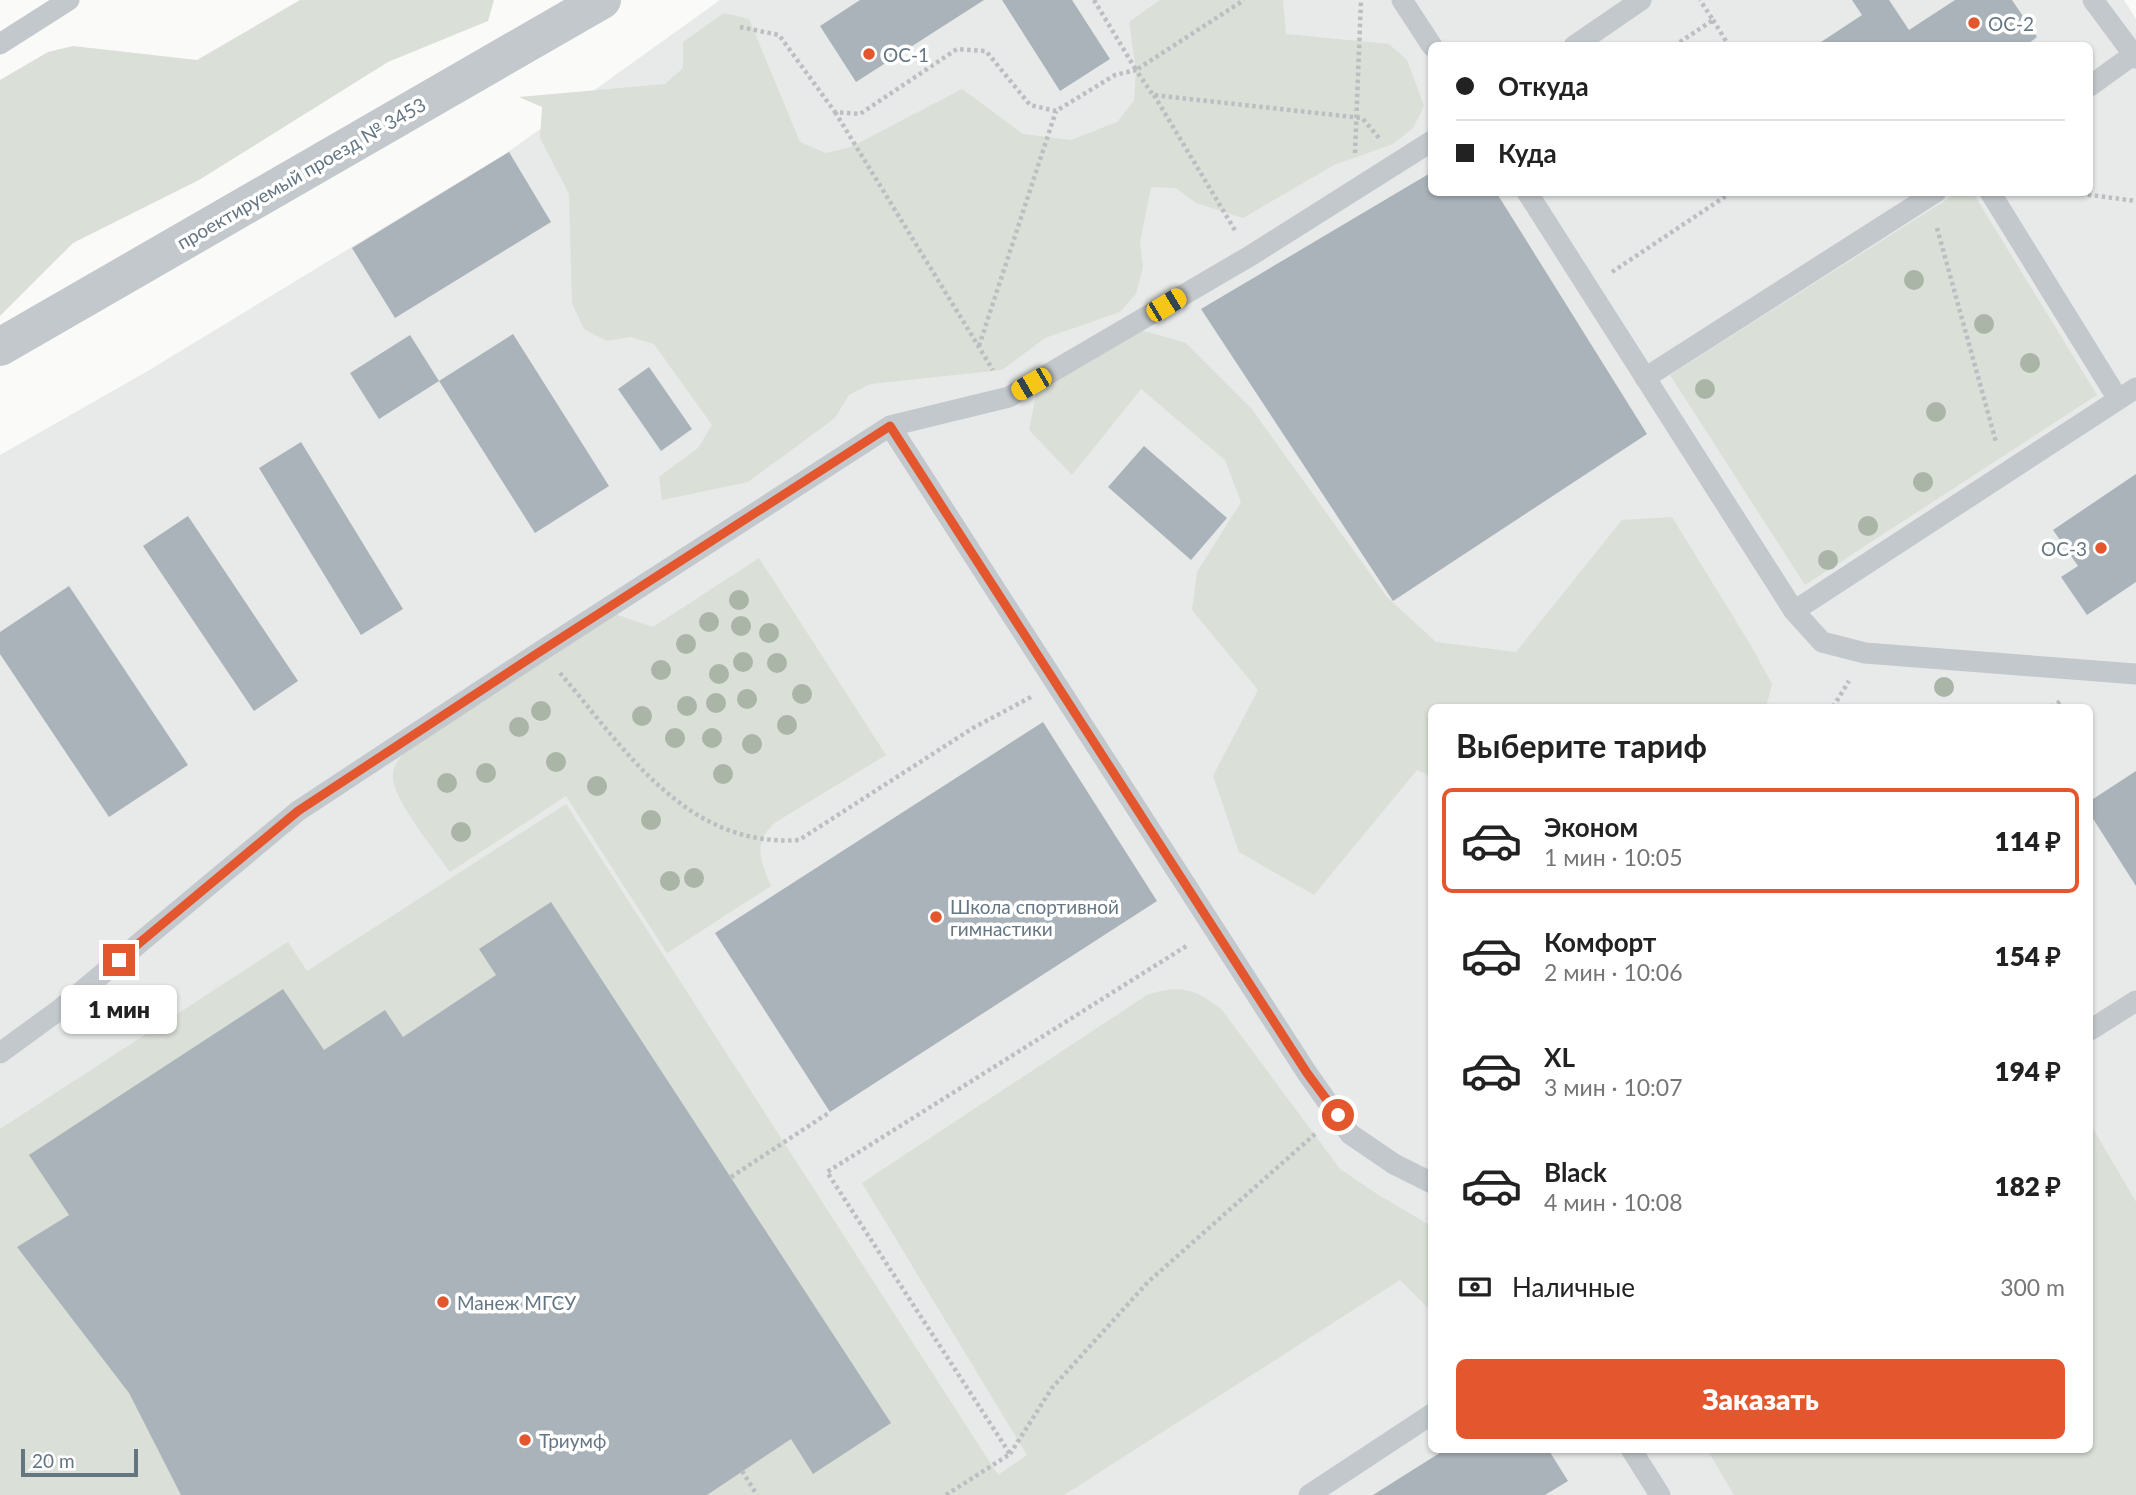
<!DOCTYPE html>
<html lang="ru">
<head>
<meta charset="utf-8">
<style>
	body { margin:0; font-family:Lato,sans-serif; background:#f6f6f6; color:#222; height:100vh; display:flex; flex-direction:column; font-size:26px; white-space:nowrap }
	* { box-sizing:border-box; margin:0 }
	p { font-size:23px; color:#767676 }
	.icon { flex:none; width:38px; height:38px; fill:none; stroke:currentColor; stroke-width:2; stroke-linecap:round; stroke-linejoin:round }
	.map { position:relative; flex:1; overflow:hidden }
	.sheet { position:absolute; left:1428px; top:704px; width:665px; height:749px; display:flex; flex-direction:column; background:#fff; border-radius:10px; box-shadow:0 2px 5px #0004 }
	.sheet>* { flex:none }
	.guide { position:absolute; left:1428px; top:42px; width:665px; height:154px; border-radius:10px; box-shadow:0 2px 5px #0004; display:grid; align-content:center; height:154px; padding:0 28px; background:#fff }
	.scale { position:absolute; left:21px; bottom:18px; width:117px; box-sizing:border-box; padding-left:7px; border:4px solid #657683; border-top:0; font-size:19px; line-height:24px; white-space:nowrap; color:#657683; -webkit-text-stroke:5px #fff; paint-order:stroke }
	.end { position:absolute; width:32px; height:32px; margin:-16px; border:9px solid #e4572e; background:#fff; box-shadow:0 0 0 4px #fff }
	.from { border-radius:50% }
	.bubble { position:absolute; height:49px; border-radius:10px; background:#fff; box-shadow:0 2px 5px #0004; font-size:23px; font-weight:800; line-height:49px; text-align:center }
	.car { position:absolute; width:21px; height:42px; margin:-21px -10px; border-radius:9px; box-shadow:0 0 5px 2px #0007; background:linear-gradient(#f5c518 24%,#345 0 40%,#f5c518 0 76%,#345 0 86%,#f5c518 0) }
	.guide b { display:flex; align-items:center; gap:24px; height:66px; font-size:26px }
	.guide b+b { border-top:2px solid #e0e0e0 }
	.guide i { width:18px; height:18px; background:#222 }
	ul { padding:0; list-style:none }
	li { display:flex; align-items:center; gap:21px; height:105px; margin:0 14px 10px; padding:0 14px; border:4px solid transparent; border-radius:10px }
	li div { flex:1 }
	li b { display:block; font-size:26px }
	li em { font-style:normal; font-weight:800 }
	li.active { border-color:#e4572e }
	li>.icon { width:63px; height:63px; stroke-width:1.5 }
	h2 { padding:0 28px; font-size:32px; line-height:84px }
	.pay { display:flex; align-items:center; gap:18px; height:77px; padding:0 28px; font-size:26px }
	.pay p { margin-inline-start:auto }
	.button { display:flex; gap:14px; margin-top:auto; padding:14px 28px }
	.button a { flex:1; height:80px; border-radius:10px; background:#e4572e; color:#fff; font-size:28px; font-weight:800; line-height:80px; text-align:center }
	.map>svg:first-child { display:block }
	.built { fill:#e8e9e9; fill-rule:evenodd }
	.green { fill:#dadfd7 }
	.building { fill:#aab3b9 }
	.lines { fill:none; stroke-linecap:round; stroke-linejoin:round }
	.path { stroke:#bbbfc2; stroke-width:4.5; stroke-dasharray:3.5 3.5; stroke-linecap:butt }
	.service { stroke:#c3c8cc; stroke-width:21 }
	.minor { stroke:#c3c8cc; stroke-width:38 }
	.tree { fill:#aab4a7 }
	.route { stroke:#e4572e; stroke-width:9 }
	.poi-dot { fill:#e4572e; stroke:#fff; stroke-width:2.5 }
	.labels { text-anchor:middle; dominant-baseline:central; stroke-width:7; stroke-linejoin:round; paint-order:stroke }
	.poi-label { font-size:19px; fill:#657683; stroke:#fff; text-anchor:start }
	.street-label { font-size:19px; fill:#657683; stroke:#fff }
</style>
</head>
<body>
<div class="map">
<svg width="2136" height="1495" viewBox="0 0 2136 1495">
	<rect width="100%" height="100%" fill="#fafaf8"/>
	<path class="built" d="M720 0H2124L2136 19V1495H0V455L146 372 508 152ZM1432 46H2090V192H1432ZM1432 707H2090V1449H1432Z"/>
	<path class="green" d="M300 0H494L488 21 388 62 199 180 73 243 0 316V80L48 52 73 46 197 60Z
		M1160 0H1283L1286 34 1389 44 1407 60 1424 106 1413 128 1393 144 1334 165 1243 218 1196 203 1176 188 1151 187 1140 242 1143 267 1136 294 1120 312 1045 338 1002 370 870 384 849 395 835 418 748 482 662 500 659 477 698 448 712 425 654 344 631 337 607 341 584 329 572 303 569 194 540 138 542 107 519 97 665 84 683 68V42L724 13 749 19 800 142 826 153 851 147 962 89 1023 134 1071 140 1117 122 1134 101 1136 70 1129 22Z
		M1973 193 2097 395 1805 585 1670 375 1957 193Z
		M1130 327 1186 343 1251 408 1387 597 1436 642 1516 652 1622 520 1672 517 1750 644 1772 684 1766 707H1432L1431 776 1417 770 1314 895 1239 852 1213 776 1258 690 1192 610 1197 572 1241 502 1225 460 1141 389 1072 475 1029 430 1036 395Z
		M759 558 886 755 776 822C752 842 760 860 771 886L667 953 566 796 450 872C436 852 394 801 393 778 392 766 399 759 407 750L615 614 653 627Z
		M566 804 998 1475 1027 1455 862 1183 1147 995C1180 984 1196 989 1222 1010L1340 1169 1377 1194 1431 1226V1311L1400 1280 1064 1495H0V1129L288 942 307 971Z
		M2092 1127 2136 1202V1495H1734L1707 1449H2090V1128Z"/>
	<path class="building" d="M860 0H984L856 82 820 26Z
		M1002 0H1072L1110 59 1060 91Z
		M1852 0H1889L1909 30 1955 0H2012L2037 37 2025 46H1815L1862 15Z
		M509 152 551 222 395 318 352 248Z
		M1432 172V192H1496L1647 434 1393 601 1201 309Z
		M513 334 609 486 535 533 439 381Z
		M410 335 439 381 379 419 350 373Z
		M649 367 692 429 661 451 618 389Z
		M301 442 403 609 361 635 259 468Z
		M1144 446 1227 518 1191 560 1108 487Z
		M2136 474V582L2087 615 2061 577 2078 566 2053 530Z
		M188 516 298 681 254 711 143 546Z
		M69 586 188 765 109 817 0 654V632Z
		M1043 722 1157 901 830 1112 715 933Z
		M2136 771V886L2090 814V801Z
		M551 902 891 1423 813 1474 791 1439 707 1495H181L129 1393 17 1247 69 1215 29 1155 283 989 324 1050 385 1010 403 1037 496 975 479 949Z
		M1446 1449H1548L1568 1481 1545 1495H1373Z"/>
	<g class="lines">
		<path class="path" d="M1094 0 1136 70 1244 0
			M1713 20 1729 46
			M740 27 779 35 835 112 860 114 957 49 986 51 1030 105 1056 111 1115 75 1136 70 1153 95 1362 118 1379 138
			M1674 46 1713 20 1700 0
			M1154 95 1236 232
			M835 112 993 370
			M1355 153 1361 0
			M2067 192 2136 201
			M1937 228 1996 442
			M1612 272 1732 192
			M979 346 1056 111
			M560 673C625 749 686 848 799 840L973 728 1031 697
			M1833 707 1849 681
			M2051 707 2061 701
			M731 1177 830 1112
			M1010 1454 1052 1388 1148 1282 1315 1134
			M742 1471 757 1495
			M946 1495 1010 1454 827 1172 1188 945"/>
		<path class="service" d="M1402 0 1432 46
			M2093 0 2136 58
			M0 44 69 0
			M1574 46 1641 0
			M2090 86 2133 55
			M1527 192 1794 611 2136 388
			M1990 192 2118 399
			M1645 378 1936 192
			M890 426 1307 1073 1350 1134 1394 1164 1432 1183
			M1794 611 1822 642 1865 653 2136 674
			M2090 1030 2136 1001
			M0 1053 59 1010 298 811 541 651 890 426 1009 397 1250 256 1432 141
			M1631 1449 1660 1495
			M1309 1495 1432 1414"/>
		<path class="minor" d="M0 347 602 0"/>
	</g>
	<g class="tree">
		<circle cx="1914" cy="280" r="10"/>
		<circle cx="1984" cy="324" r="10"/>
		<circle cx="2030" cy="363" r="10"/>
		<circle cx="1705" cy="389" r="10"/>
		<circle cx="1936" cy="412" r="10"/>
		<circle cx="1923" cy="482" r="10"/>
		<circle cx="1868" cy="526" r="10"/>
		<circle cx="1828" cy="560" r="10"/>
		<circle cx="739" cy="600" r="10"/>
		<circle cx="709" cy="622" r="10"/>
		<circle cx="741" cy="626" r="10"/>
		<circle cx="769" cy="633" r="10"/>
		<circle cx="686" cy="644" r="10"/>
		<circle cx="743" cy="662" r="10"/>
		<circle cx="777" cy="663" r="10"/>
		<circle cx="661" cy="670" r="10"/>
		<circle cx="719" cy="674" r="10"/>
		<circle cx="1944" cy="687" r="10"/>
		<circle cx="802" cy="694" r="10"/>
		<circle cx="747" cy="699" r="10"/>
		<circle cx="716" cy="703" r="10"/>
		<circle cx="687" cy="706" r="10"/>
		<circle cx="541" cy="711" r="10"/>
		<circle cx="642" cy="716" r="10"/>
		<circle cx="787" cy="725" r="10"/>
		<circle cx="519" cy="727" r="10"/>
		<circle cx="675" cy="738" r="10"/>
		<circle cx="712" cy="738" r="10"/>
		<circle cx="752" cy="744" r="10"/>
		<circle cx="556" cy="762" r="10"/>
		<circle cx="486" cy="773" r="10"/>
		<circle cx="723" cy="774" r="10"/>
		<circle cx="447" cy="783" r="10"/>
		<circle cx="597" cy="786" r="10"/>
		<circle cx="651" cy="820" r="10"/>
		<circle cx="461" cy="832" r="10"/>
		<circle cx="694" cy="878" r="10"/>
		<circle cx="670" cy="881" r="10"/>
	</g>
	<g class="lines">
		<path class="route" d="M119 960 298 811 541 651 890 426 1307 1073 1338 1115"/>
	</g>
	<g class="poi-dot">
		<circle cx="1974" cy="23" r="7"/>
		<circle cx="869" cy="54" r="7"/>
		<circle cx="2101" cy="548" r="7"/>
		<circle cx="936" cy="917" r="7"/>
		<circle cx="443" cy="1302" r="7"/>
		<circle cx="525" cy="1440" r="7"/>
	</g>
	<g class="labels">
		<g class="poi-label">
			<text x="1988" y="23">ОС-2</text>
			<text x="883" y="54">ОС-1</text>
			<text x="2087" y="548" text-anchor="end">ОС-3</text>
			<text x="950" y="906">Школа спортивной<tspan x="950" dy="22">гимнастики</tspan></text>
			<text x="457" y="1302">Манеж МГСУ</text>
			<text x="539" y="1440">Триумф</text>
		</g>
		<g class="street-label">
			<text transform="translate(301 173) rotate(-30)">проектируемый проезд № 3453</text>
		</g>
	</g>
</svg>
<div class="scale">20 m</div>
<i class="end from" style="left:1338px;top:1115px"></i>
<i class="end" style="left:119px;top:960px"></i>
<div class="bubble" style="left:61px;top:985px;width:116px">1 мин</div>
<i class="car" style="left:1166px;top:305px;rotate:59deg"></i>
<i class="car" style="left:1031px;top:384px;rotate:240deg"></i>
<div class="guide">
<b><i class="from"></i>Откуда</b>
<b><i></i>Куда</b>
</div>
<section class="sheet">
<h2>Выберите тариф</h2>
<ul>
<li class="active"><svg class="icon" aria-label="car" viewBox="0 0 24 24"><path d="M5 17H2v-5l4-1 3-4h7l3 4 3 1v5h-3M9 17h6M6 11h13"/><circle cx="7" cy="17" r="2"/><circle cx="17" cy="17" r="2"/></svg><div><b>Эконом</b><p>1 мин · 10:05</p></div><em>114 ₽</em></li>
<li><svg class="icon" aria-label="car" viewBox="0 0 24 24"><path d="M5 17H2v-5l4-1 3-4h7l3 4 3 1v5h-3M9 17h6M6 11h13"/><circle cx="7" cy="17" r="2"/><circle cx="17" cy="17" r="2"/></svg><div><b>Комфорт</b><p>2 мин · 10:06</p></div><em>154 ₽</em></li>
<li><svg class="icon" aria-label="car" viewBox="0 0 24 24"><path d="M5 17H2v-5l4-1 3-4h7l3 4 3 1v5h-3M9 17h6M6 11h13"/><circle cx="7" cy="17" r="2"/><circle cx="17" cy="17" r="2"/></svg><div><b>XL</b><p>3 мин · 10:07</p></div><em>194 ₽</em></li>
<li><svg class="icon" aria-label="car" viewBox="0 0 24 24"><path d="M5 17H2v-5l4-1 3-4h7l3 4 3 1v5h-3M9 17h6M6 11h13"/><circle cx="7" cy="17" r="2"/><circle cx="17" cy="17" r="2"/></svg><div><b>Black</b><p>4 мин · 10:08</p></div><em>182 ₽</em></li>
</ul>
<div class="pay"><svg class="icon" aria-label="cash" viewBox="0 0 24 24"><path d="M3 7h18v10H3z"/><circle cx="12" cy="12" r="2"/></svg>Наличные<p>300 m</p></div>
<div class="button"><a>Заказать</a></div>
</section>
</div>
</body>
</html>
